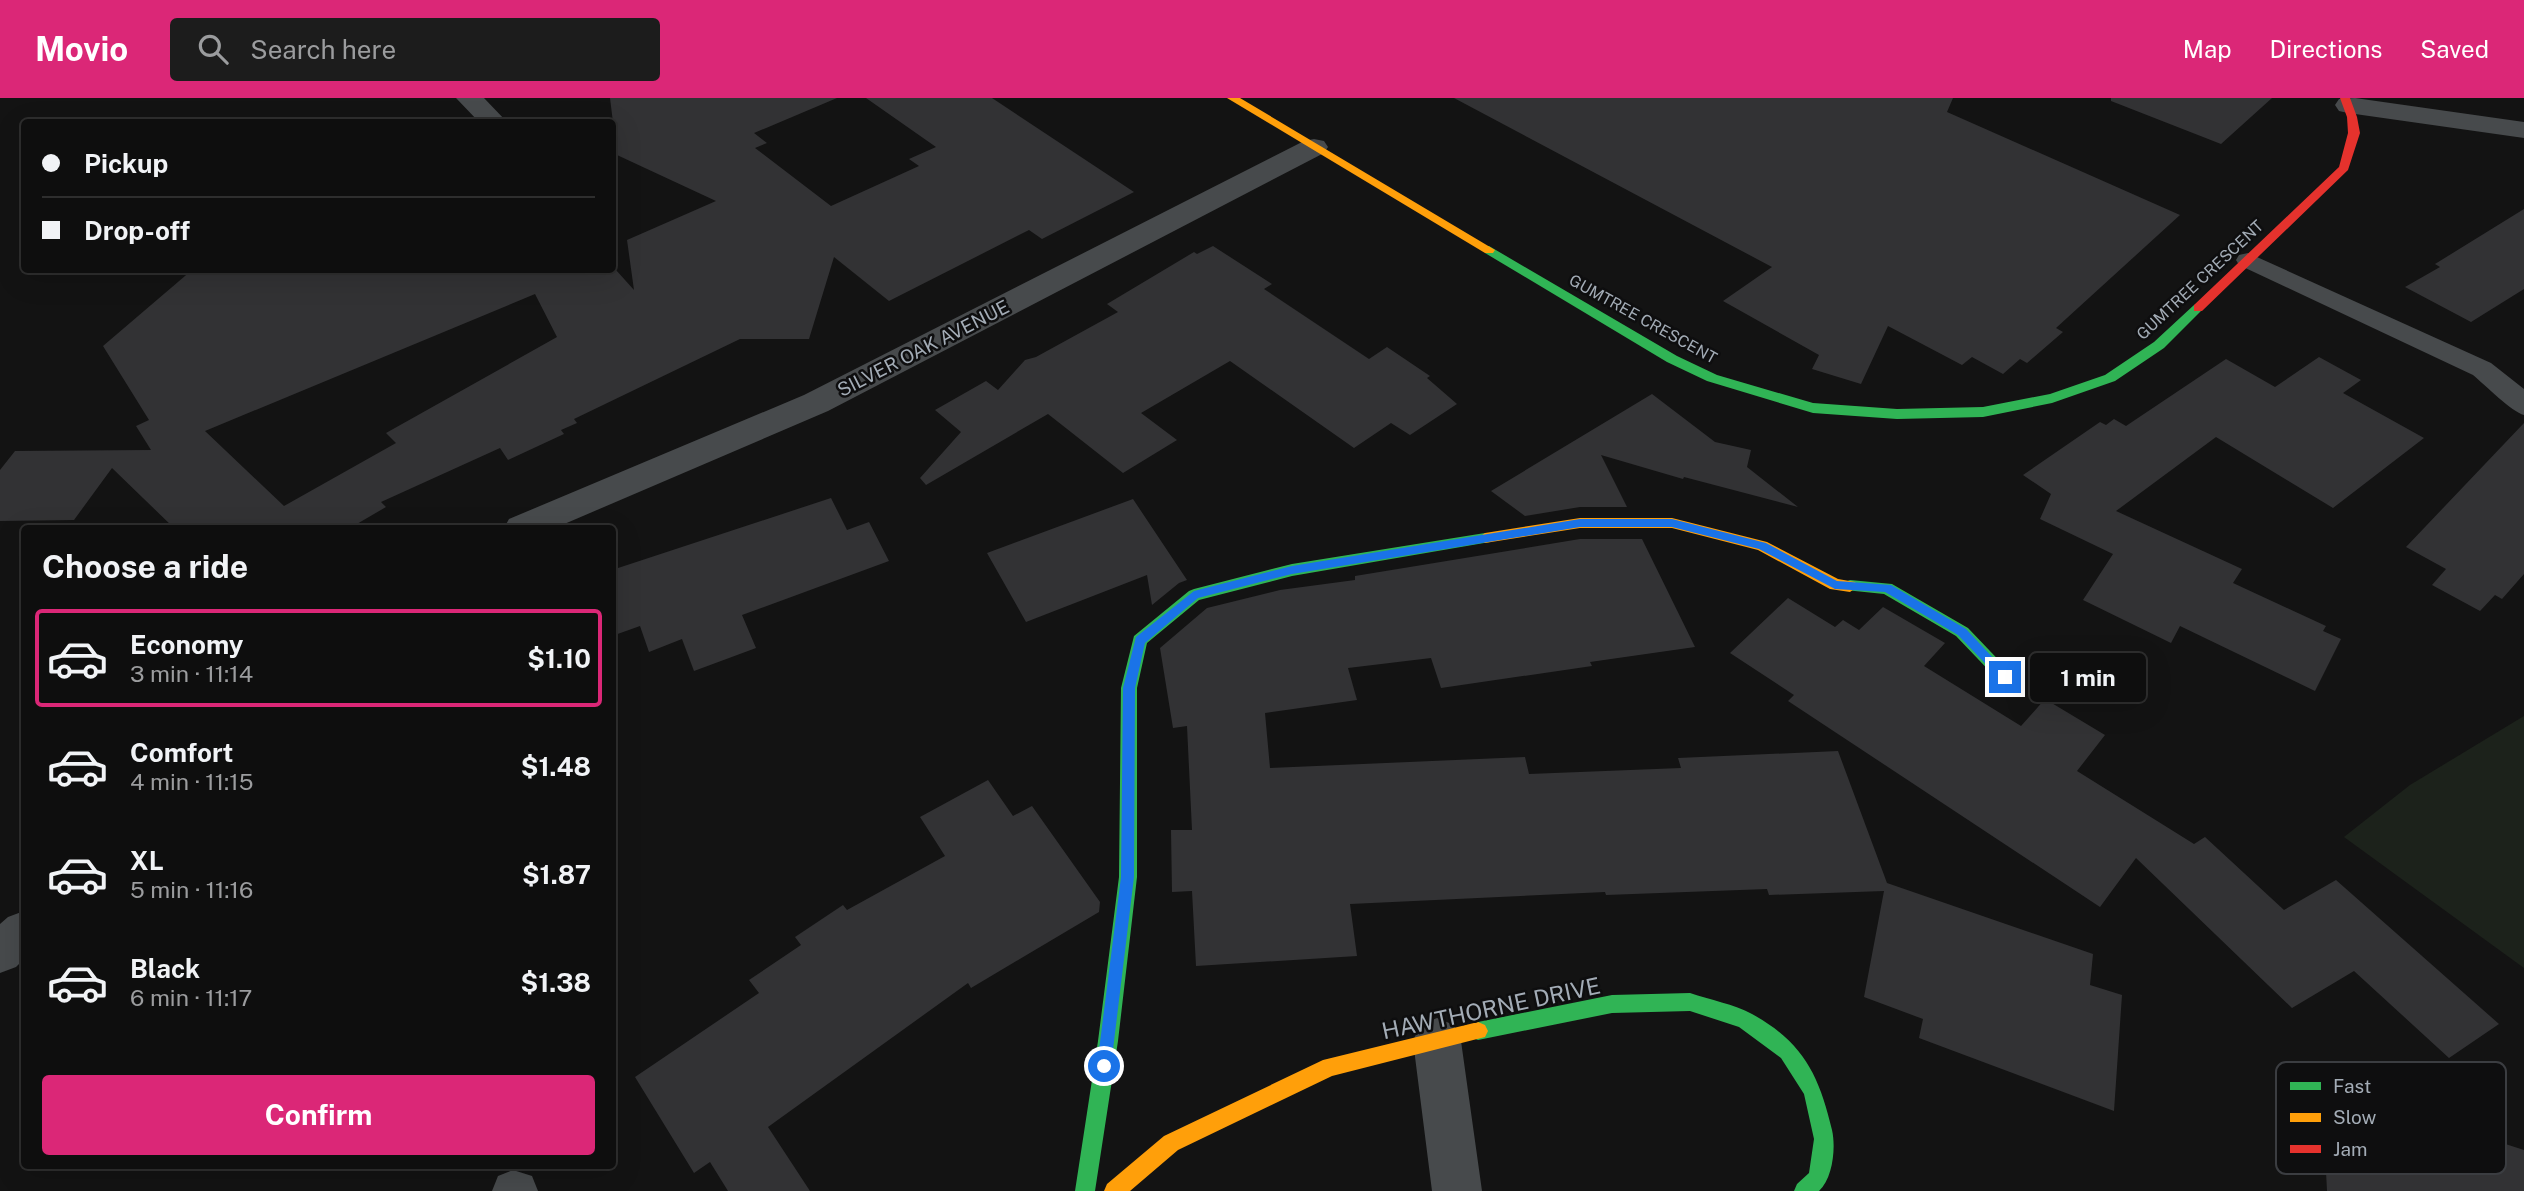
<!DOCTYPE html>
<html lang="en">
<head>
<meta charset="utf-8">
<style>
	body { margin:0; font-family:"Public Sans",sans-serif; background:#1c1c1c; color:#f1f3f6; height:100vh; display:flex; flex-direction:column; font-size:26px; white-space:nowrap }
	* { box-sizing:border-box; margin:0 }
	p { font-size:23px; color:#9b9c9e }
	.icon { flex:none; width:38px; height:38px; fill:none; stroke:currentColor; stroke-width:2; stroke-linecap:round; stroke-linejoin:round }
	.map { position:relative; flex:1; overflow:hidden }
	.sheet { position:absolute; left:21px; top:427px; width:595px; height:644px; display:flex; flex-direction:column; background:#0e0e0e; border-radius:7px; box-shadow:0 7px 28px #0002,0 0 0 2px #2e2e2e }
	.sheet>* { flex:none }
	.hud { position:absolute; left:21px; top:21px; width:595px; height:154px; border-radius:7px; box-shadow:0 7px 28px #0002,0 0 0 2px #2e2e2e; display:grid; align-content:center; height:154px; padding:0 21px; background:#0e0e0e }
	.end { position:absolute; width:32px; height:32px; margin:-16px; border:9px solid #1a73e8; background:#fff; box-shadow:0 0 0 4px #fff }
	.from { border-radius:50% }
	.bubble { position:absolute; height:49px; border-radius:7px; background:#0e0e0e; box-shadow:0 7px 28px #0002,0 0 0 2px #2e2e2e; font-size:23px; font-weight:700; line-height:49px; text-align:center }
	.hud b { display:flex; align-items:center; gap:24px; height:66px; font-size:26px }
	.hud b+b { border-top:2px solid #2e2e2e }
	.hud i { width:18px; height:18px; background:#f1f3f6 }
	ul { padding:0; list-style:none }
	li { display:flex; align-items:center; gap:21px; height:98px; margin:0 14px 10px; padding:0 7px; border:4px solid transparent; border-radius:7px }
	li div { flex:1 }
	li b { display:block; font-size:26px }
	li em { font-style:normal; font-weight:700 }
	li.current { border-color:#db2777 }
	li>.icon { width:63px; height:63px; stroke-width:1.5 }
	h2 { padding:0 21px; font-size:32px; line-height:84px }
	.button { display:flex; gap:14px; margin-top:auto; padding:14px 21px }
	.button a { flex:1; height:80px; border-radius:7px; background:#db2777; color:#fff; font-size:28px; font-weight:700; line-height:80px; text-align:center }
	header { display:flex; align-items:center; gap:42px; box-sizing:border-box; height:98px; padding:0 35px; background:#db2777; color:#fff }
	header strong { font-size:33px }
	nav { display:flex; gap:38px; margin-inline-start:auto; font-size:24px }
	.search { width:490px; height:63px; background:#1c1c1c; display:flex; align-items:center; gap:18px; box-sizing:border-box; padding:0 24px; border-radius:7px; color:#9b9c9e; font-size:26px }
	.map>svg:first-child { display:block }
	.green { fill:#1c221b }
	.building { fill:#323234; fill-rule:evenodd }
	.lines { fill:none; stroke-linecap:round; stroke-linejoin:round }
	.lane { fill:#474a4c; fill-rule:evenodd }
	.street { fill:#474a4c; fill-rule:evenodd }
	.fast { fill:#30b455; fill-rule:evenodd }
	.slow { fill:#ff9f0a; fill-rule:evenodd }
	.jam { fill:#e5322d; fill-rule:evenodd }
	.route { fill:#1a73e8 }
	.labels { text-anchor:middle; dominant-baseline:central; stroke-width:5; stroke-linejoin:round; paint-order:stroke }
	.far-street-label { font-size:16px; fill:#a3acb6; stroke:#0e0e0f }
	.street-label { font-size:19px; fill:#a3acb6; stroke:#0e0e0f }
	.near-street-label { font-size:23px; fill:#a3acb6; stroke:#0e0e0f }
	.key { fill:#0e0e0f; stroke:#3b3d41; stroke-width:2 }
	.key-label { font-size:19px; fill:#a3acb6 }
</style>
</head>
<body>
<header>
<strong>Movio</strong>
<div class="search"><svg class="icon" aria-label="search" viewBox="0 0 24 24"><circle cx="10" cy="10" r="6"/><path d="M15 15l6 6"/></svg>Search here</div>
<nav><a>Map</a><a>Directions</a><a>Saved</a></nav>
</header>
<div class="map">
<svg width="2524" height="1093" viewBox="0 0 2524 1093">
	<rect width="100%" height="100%" fill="#131313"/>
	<path class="green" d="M2524 618V870L2344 739 2410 687Z"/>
	<path class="building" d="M610 0H837L754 35 767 45 755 50 831 108 919 68 909 61 936 49 866 0H992L1134 94 1042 141 1029 132 889 203 834 159 809 241H740L574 321 577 325 561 332 564 336 508 362 500 350 381 404 386 409 350 430H174L112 370 74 422 0 423V372L15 353 151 352 136 328 149 322 103 248 192 172H616L634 192 627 142 716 103 617 57ZM535 196 557 239 386 335 396 345 284 408 205 333Z
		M1454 0H1953L1947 14 2180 117 2056 230 2063 234 2027 265 2020 261 2003 276 1972 259 1962 267 1888 228 1861 286 1812 271 1819 257 1723 203 1772 169Z
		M2111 0H2272L2221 46 2111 3Z
		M2524 111V191L2471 224 2405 189 2440 169 2435 166Z
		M1213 148 1272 186 1264 191 1369 261 1387 249 1430 278 1427 280 1457 306 1410 337 1391 325 1354 350 1230 263 1141 315 1177 342 1123 375 1048 316 926 387 920 380 961 334 935 312 986 283 998 292 1025 262 1036 259 1118 214 1107 206 1194 154 1197 156Z
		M2319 259 2361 282 2343 295 2424 340 2333 410 2216 339 2116 413 2242 471 2233 485 2326 528 2323 533 2341 541 2315 593 2180 528 2171 545 2083 502 2113 456 2040 421 2051 396 2023 377 2100 324 2106 327 2114 321 2126 328 2226 261 2275 289Z
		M1652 296 1715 344 1751 352 1747 369 1798 409 1684 379 1683 381 1601 357 1627 409H1580L1525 418 1491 393Z
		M2524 325V476L2502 501 2495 497 2480 513 2432 487 2446 471 2406 449Z
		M831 400 847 432 869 424 889 463 742 517 756 550 694 573 682 541 649 554 640 528 612 538V472Z
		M1133 401 1187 482 1179 485 1152 507 1147 477 1026 524 987 455Z
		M1580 441H1642L1695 549 1590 564 1592 568 1441 590 1431 560 1348 570 1357 602 1265 615 1270 670 1525 659 1529 676 1681 670 1678 660 1838 653 1887 785 2093 856 2090 887 2122 897 2114 1013 1919 940 1923 921 1864 899 1884 793 1769 797 1767 791 1606 797 1605 794 1350 806 1357 858 1196 868 1192 793 1172 794 1171 732H1192L1187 628 1173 630 1160 550 1207 510 1280 492 1355 482V478Z
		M1788 500 1835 529 1843 522 1859 532 1883 509 1945 545 1924 568 2021 628 2045 601 2105 637 2077 673 2194 746 2205 739 2284 812 2336 782 2499 926 2449 960 2354 873 2292 910 2136 760 2100 809 1788 603 1794 597 1730 555Z
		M988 682 1013 718 1032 708 1100 804 1099 814 971 890 968 885 768 1029 810 1093H728L710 1064 694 1075 635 979 759 895 749 882 801 847 795 839 843 807 847 812 945 758 920 719Z
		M2322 994 2395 1019 2394 1010 2524 1052V1093H2327Z"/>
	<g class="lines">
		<path class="lane" d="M2248 155 2491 265 2524 291V317C2512 314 2485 287 2473 277L2239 167 2236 162 2239 157Z
			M513 1072 532 1078 538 1093H492L498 1078Z"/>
		<path class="street" d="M456 0H484L507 24H479Z
			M2355 0 2524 24V40L2348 15 2339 13 2335 7 2339 1Z
			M1314 41 1324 43 1328 49 1324 55 828 313 555 430H504L509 421 804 297 1304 43Z
			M24 813V861L16 869 0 875V826L8 819Z
			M1437 920 1454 927 1461 943 1482 1093H1432L1413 943 1420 927Z"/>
		<path class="fast" d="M1489 148 1677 258 1717 277 1813 305 1897 311 1983 309 2050 296 2105 277 2154 244 2194 207 2198 206 2204 210 2164 250 2115 283 2052 305 1983 319 1897 321 1813 315 1707 283 1667 264 1485 155V149Z
			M1485 435 1490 436 1492 440 1490 444 1292 478 1199 502 1147 545 1137 590V779L1118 943 1095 1093H1075L1098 943 1119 779 1121 590 1134 538 1189 493 1194 491 1292 466Z
			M1850 482 1892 486 1968 530 2011 575 2013 579 2011 583H1999L1956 538 1884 496 1845 492 1842 488 1845 484Z
			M1690 895C1710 902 1734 906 1752 916 1803 944 1819 977 1832 1032 1836 1049 1833 1080 1819 1093H1794L1797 1086 1809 1075 1814 1041 1804 996 1781 960 1739 929 1690 913 1612 915 1478 942 1471 939 1468 933 1471 927 1478 924 1612 897Z"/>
		<path class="slow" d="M1227 0H1240L1495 152 1493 155H1485Z
			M1580 420H1672L1767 444 1838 481 1855 484 1858 488 1850 494 1830 491 1758 452 1672 430H1580L1485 445 1478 440 1485 435Z
			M1478 924 1485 927 1488 933 1485 939 1332 978 1178 1052 1130 1093H1104L1107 1086 1164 1038 1323 962Z"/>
		<path class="jam" d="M2340 0H2350L2357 19 2360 35 2348 72 2202 213H2194V207L2339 69 2348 35 2347 19Z"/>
	</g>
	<path class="route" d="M1580 421H1672L1766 445 1837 483 1891 487 1966 531 2011 579 2009 582H2001L1958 537 1885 494 1835 491 1759 451 1672 429H1580L1292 476 1198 500 1145 545 1135 590 1134 779 1111 968 1109 973H1099L1097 968 1121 779 1123 590 1136 539 1194 493 1292 468Z"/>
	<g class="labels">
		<g class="far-street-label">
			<text transform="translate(2200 182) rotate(-43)">GUMTREE CRESCENT</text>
			<text transform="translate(1643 221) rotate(29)">GUMTREE CRESCENT</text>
		</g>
		<g class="street-label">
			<text transform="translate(923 250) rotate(-27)">SILVER OAK AVENUE</text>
		</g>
		<g class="near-street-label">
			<text transform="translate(1491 910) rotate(-12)">HAWTHORNE DRIVE</text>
		</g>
	</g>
	<rect x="2276" y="964" width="230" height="112" rx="10" class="key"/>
	<rect x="2290" y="984" width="31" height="8" fill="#30b455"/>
	<rect x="2290" y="1015" width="31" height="9" fill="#ff9f0a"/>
	<rect x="2290" y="1047" width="31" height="8" fill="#e5322d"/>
	<g class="key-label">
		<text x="2333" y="995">Fast</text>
		<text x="2333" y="1026">Slow</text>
		<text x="2333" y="1058">Jam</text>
	</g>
</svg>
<i class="end from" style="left:1104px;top:968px"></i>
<i class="end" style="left:2005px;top:579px"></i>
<div class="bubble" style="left:2030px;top:555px;width:116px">1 min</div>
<div class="hud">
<b><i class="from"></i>Pickup</b>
<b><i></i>Drop-off</b>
</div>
<section class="sheet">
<h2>Choose a ride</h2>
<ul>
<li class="current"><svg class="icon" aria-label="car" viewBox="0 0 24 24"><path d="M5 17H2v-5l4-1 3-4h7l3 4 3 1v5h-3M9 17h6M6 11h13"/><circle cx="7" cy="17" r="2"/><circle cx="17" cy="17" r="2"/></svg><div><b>Economy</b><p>3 min · 11:14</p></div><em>$1.10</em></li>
<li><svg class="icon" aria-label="car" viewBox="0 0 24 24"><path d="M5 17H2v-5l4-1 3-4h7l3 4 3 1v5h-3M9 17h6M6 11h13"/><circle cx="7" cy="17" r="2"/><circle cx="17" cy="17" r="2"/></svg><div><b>Comfort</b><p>4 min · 11:15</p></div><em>$1.48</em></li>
<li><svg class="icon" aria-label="car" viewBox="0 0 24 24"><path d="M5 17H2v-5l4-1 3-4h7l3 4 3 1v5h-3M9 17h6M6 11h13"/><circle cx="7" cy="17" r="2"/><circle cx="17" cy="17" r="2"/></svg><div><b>XL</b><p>5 min · 11:16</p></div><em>$1.87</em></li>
<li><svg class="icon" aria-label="car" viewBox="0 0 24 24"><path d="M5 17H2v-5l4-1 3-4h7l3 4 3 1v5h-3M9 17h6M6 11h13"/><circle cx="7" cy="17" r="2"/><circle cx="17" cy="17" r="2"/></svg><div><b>Black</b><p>6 min · 11:17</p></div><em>$1.38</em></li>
</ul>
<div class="button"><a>Confirm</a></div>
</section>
</div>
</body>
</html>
